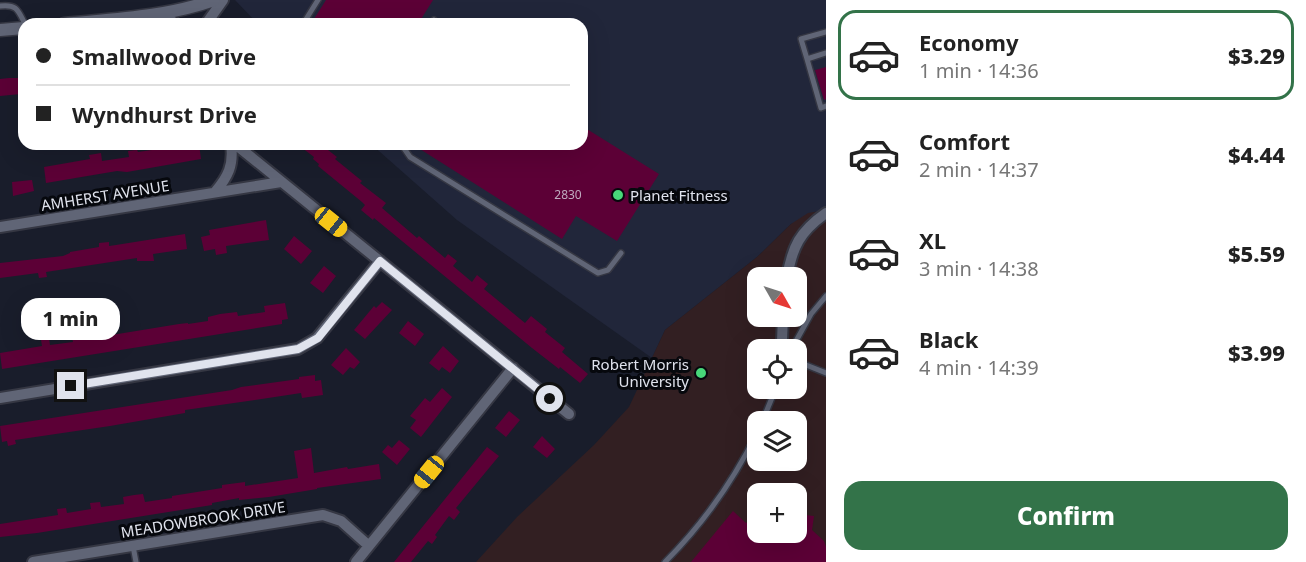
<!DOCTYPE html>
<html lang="en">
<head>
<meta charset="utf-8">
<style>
	body { margin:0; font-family:"Noto Sans",sans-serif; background:#f6f6f6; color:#222; height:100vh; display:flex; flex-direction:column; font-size:22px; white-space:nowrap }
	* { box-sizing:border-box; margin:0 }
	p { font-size:20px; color:#767676 }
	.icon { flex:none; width:33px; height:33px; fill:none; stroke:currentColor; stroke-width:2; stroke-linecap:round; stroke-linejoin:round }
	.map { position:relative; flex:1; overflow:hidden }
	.drawer { display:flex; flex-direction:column; background:#fff; width:480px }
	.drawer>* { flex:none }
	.guide { position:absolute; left:18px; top:18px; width:570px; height:132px; border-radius:18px; box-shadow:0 6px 24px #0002; display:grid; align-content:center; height:132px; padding:0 18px; background:#fff }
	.needle { width:39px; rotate:129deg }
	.controls { position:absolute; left:747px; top:267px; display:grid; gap:12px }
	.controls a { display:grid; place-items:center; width:60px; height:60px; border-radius:12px; background:#fff; box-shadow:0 6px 24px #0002; font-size:30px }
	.end { position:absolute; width:27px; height:27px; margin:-14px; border:8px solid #e0e3ed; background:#111; box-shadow:0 0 0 3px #111 }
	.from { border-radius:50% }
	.bubble { position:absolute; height:42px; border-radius:18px; background:#fff; box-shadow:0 6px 24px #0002; font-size:20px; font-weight:800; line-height:42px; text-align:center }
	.car { position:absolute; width:18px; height:36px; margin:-18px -9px; border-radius:8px; box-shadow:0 0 4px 2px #0007; background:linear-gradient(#f5c518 24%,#345 0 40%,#f5c518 0 76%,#345 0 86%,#f5c518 0) }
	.guide b { display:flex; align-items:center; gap:21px; height:57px; font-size:22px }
	.guide b+b { border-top:2px solid #e0e0e0 }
	.guide i { width:15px; height:15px; background:#222 }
	ul { padding:10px 0 0; list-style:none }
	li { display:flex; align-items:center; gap:18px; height:90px; margin:0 12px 9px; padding:0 6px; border:3px solid transparent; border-radius:18px }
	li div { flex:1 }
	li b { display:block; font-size:22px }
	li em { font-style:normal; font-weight:800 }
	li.on { border-color:#337349 }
	li>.icon { width:54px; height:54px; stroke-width:1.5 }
	.primary-button { display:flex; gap:12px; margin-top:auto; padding:12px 18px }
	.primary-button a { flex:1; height:69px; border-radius:18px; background:#337349; color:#fff; font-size:24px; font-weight:800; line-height:69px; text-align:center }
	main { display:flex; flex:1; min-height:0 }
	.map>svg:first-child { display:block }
	.built { fill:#21263a }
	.education { fill:#321f22; fill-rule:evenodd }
	.building { fill:#5c0036 }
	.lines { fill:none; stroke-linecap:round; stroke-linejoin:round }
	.service-casing { stroke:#353743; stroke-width:8 }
	.minor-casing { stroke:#353743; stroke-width:14 }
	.tertiary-casing { stroke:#353743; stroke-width:15 }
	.service { stroke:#606576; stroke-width:5 }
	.minor { stroke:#606576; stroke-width:10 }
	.tertiary { stroke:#606576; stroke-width:12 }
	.route { stroke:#e0e3ed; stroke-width:8 }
	.poi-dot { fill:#48d779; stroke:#06080d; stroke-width:2 }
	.labels { text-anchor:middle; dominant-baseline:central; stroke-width:6; stroke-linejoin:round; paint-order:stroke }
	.number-label { font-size:12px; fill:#bfaabf }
	.street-label { font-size:15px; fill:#e0e3ed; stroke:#06080d }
	.poi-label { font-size:15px; fill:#e0e3ed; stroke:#06080d; text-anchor:start }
</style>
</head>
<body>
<main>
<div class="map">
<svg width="826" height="562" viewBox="0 0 826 562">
	<rect width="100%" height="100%" fill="#191d2b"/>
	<path class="built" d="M235 0H826V210L791 224 757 257 665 330 652 358 457 220 371 144H582V24H258Z"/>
	<path class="education" d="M826 210V562H476L517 517 594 445 629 407 665 330 757 257 791 224 808 213ZM758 278H796V316H758ZM758 350H796V388H758ZM758 422H796V460H758ZM758 494H796V532H758Z"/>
	<path class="building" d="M326 0H433L418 24H323L314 19Z
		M826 67V99L824 100 815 70Z
		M9 78H20L21 94 0 96V79Z
		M582 126 659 174 617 241 576 216 562 239 412 144H582Z
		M193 144H199L201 159 127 172 117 171 46 183 44 167 90 159 89 155 101 153 102 161 129 157 128 151 137 150 138 152Z
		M297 144H333L328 150 337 157 335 159 362 181 360 183 386 203 382 208 417 238 419 236 445 258 448 254 457 261 453 266 472 282 477 275 488 284 484 289 525 323 531 316 547 329 545 332 565 348 562 352 588 374 580 383 560 367 559 369 532 348 374 218 373 220 361 210 365 205 362 202 318 166 319 164 313 159 314 157Z
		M32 180 34 191 13 196 12 182Z
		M266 220 269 240 226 246 227 253 216 255 215 249 204 251 201 237 210 235 209 230Z
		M185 234 187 249 153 254 154 261H137V258L46 272 47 277 39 278 38 273 0 278V263L63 256 70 253V252L99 247V243L109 242V246L116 245Z
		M294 236 312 251 301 264 284 249Z
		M324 266 336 276 323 293 310 283Z
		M382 302 392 310 365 339 354 330 374 306 376 308Z
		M285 303 288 319 282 320V324L2 369 0 353 42 346 39 327 47 326 50 345 73 342 72 337 80 336 81 340 179 324 188 323V324L208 321V317L220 314 237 312 238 316 265 312 264 306Z
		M408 321 424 334 415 346 399 333Z
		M443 346 459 361 450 373 442 367 439 371 429 363Z
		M346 348 360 362 354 369 350 367 343 375 331 365Z
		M315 375V381L321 380 323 395 302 398 301 393 255 400 185 410V413L110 426 15 440 16 444 8 446 7 441 2 442 0 426 232 390 241 387 299 379V377Z
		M442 388 452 397 421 437 410 428 416 420 410 416 425 398 430 402Z
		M509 411 520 420 506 437 495 428Z
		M542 436 555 449 547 458 533 447Z
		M399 440 410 449 397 465 382 452 388 445 392 448Z
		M487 447 499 456 456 508 460 512 454 520 449 516 435 535 437 537 432 544 428 541 411 562H394Z
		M311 448 314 473 347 467 348 469 379 464 381 479 317 488V489L269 497 239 500V498L212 503V505L37 533 0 537V524L58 515 57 509 66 508 67 513 91 509 90 503 100 502 101 507 124 504 123 497 134 495 143 494 145 502 172 498V496L222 488V485L245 482V486L298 478 294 451Z
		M733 511 746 523 758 514V532H796V514L814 516 812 530 824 541 826 547V562H691Z"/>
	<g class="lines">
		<defs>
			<path id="service" d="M0 6C17 4 18 10 25 24
				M303 24 318 0
				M431 24 434 20
				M826 32 801 39 807 59 826 53
				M807 59 821 108 826 106
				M401 144 410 157 598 273 608 270 621 253
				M791 350 811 314 826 296
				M796 361 826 373
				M762 422 776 388
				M133 546 136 562
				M665 562C703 524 734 480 758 431"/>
			<path id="minor" d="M162 14 176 24
				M206 24 223 0
				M235 144 569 414
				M215 192C228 177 234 165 231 144
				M0 227 281 182
				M787 278C792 247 800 231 826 213
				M783 316 782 341 785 350
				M0 398 298 349 317 338 380 261
				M33 562 323 515 341 521 369 546
				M356 562 513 368"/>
			<path id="tertiary" d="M64 24C115 19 166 17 214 0
				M0 30 24 28"/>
		</defs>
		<use href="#service" class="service-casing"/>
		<use href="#minor" class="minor-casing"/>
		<use href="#tertiary" class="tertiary-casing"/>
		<use href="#service" class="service"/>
		<use href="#minor" class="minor"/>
		<use href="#tertiary" class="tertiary"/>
	</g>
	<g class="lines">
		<path class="route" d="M71 386 298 349 318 338 380 261 550 399"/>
	</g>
	<g class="poi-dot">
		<circle cx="618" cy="195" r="6"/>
		<circle cx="701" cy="373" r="6"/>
	</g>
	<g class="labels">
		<g class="number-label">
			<text x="568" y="194">2830</text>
		</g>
		<g class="street-label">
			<text transform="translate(105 195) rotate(-9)">AMHERST AVENUE</text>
			<text transform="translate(203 519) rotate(-9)">MEADOWBROOK DRIVE</text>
		</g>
		<g class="poi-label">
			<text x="630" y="195">Planet Fitness</text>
			<text x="689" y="364" text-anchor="end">Robert Morris<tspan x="689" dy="17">University</tspan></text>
		</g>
	</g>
</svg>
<div class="controls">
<a><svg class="needle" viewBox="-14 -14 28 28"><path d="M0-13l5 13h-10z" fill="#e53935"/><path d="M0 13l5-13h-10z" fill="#767676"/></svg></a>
<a><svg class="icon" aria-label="locate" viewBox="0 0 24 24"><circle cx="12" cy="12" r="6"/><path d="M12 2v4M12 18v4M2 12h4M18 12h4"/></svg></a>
<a><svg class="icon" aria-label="layers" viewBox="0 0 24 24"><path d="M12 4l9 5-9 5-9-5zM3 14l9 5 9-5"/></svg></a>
<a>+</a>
</div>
<i class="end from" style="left:550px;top:399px"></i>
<i class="end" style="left:71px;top:386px"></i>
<div class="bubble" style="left:21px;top:298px;width:99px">1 min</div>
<i class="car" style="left:331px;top:222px;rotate:129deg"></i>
<i class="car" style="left:429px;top:472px;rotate:219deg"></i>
<div class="guide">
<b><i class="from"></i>Smallwood Drive</b>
<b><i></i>Wyndhurst Drive</b>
</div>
</div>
<section class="drawer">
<ul>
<li class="on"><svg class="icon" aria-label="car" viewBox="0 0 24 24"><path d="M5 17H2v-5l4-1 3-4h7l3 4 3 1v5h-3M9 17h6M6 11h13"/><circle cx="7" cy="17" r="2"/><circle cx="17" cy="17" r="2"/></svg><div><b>Economy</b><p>1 min · 14:36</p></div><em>$3.29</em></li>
<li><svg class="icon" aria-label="car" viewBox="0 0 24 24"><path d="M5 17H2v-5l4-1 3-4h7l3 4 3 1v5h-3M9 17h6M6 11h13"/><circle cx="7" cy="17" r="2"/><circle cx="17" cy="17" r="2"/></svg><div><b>Comfort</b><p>2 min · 14:37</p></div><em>$4.44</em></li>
<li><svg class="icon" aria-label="car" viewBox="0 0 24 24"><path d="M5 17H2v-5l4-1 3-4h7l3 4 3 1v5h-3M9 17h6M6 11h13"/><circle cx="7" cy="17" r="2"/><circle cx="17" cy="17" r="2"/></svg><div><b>XL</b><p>3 min · 14:38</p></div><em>$5.59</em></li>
<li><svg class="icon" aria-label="car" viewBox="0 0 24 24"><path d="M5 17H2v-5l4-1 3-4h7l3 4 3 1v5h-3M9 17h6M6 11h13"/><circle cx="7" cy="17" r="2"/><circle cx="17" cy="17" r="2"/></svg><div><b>Black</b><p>4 min · 14:39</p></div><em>$3.99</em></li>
</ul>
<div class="primary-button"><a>Confirm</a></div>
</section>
</main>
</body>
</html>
